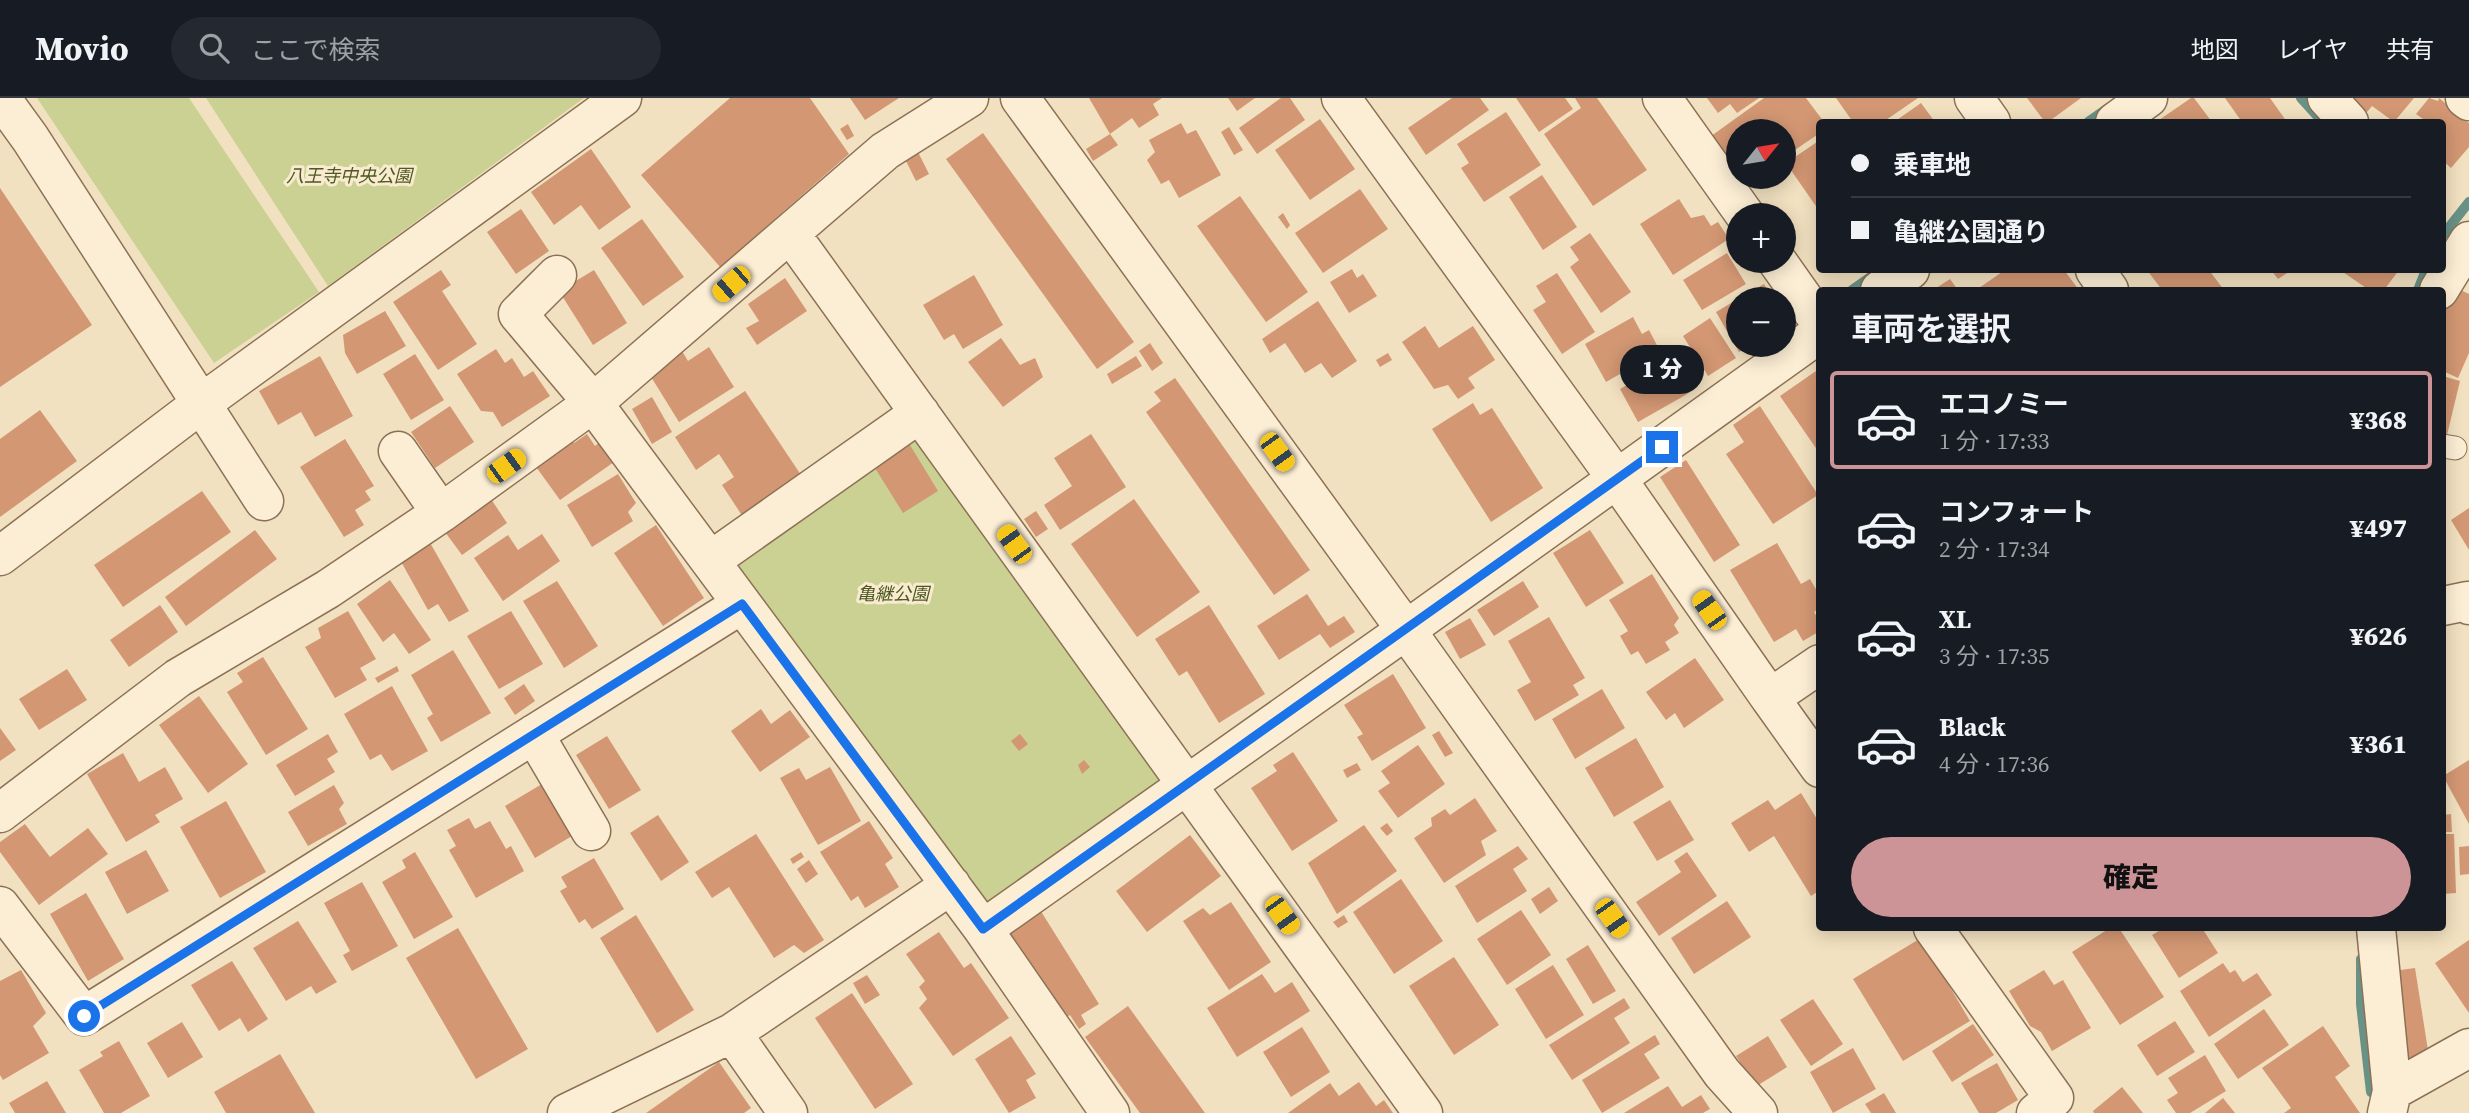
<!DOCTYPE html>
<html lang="ja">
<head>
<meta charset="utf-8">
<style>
	body { margin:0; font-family:"Source Serif 4","Noto Sans JP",serif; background:#242831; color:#f1f3f6; height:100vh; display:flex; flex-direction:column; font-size:26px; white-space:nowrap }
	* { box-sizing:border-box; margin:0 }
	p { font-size:23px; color:#9ea1a6 }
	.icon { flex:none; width:38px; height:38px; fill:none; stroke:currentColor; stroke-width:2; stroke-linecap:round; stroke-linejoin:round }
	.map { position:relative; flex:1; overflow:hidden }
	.panel { position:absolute; left:1816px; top:189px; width:630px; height:644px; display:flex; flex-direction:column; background:#171b24; border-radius:7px; box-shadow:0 4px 18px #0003 }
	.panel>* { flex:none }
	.guide { position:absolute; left:1816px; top:21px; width:630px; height:154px; border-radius:7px; box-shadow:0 4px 18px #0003; display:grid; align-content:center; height:154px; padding:0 35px; background:#171b24 }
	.needle { width:46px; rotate:60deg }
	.controls { position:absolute; left:1726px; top:21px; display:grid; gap:14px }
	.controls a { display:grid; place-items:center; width:70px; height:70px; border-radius:50%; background:#171b24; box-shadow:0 4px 18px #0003; font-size:35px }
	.end { position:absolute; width:32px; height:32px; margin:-16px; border:9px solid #1a73e8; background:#fff; box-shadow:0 0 0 4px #fff }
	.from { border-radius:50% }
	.bubble { position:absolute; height:49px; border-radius:24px; background:#171b24; box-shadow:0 4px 18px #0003; font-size:23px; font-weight:800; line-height:49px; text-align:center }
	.car { position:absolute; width:21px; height:42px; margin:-21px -10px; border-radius:9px; box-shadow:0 0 5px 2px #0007; background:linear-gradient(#f5c518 24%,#345 0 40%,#f5c518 0 76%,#345 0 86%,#f5c518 0) }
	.guide b { display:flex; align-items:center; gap:24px; height:66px; font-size:26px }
	.guide b+b { border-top:2px solid #363941 }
	.guide i { width:18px; height:18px; background:#f1f3f6 }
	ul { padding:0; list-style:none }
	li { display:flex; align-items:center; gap:21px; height:98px; margin:0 14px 10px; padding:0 21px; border:4px solid transparent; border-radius:7px }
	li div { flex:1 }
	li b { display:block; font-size:26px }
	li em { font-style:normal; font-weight:800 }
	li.on { border-color:#cd9498 }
	li>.icon { width:63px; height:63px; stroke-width:1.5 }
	h2 { padding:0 35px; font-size:32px; line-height:84px }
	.button { display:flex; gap:14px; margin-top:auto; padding:14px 35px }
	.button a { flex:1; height:80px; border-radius:42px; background:#cd9498; color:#111; font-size:28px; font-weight:800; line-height:80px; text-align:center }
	header { display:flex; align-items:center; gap:42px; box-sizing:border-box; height:98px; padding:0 35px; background:#171b24; border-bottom:2px solid #363941 }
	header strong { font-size:33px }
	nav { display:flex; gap:38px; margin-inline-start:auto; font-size:24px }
	.search { width:490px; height:63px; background:#242831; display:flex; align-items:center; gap:18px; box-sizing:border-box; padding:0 24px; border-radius:38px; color:#9ea1a6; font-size:26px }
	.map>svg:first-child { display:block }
	.green { fill:#cbd193 }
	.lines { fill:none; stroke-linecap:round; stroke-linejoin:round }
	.stream { stroke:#699287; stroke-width:10 }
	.building { fill:#d39773 }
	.lane-casing { stroke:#8c7156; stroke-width:25 }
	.street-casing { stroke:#8c7156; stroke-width:41 }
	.lane { stroke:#fceed4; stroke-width:23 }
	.street { stroke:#fceed4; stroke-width:38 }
	.route { stroke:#1a73e8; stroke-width:9 }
	.labels { text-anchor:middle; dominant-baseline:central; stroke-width:6; stroke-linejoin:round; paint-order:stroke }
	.park-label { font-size:18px; font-style:italic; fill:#4d5921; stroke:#f8ebd0 }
</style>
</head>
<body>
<header>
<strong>Movio</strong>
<div class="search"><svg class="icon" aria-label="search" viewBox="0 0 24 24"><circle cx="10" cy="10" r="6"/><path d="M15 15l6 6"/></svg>ここで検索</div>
<nav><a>地図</a><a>レイヤ</a><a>共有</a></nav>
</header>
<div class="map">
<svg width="2469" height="1015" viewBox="0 0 2469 1015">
	<rect width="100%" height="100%" fill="#f2e1c0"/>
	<path class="green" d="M37 0H189L319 194 214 265Z
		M206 0H584L328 188Z
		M920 332 1173 683 985 815 727 465Z"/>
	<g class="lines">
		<path class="stream" d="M2301 0 2320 21
			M2088 24 2108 10
			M2443 137 2469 104
			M1852 192 1872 178
			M2418 192 2426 172
			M2361 861V906L2371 994"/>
	</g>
	<path class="building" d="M730 0H810L849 56 720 169 641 77Z
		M850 0H899L865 22Z
		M1089 0H1162L1153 6 1159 17 1139 30 1132 20 1110 36Z
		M1228 0H1255L1237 13Z
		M1281 0H1290L1305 22 1257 56 1239 30Z
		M1452 0H1480L1489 12 1426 57 1408 30Z
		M1516 0H1565L1573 11 1539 34Z
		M1575 0H1597L1647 72 1593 108 1544 36 1581 10Z
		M1707 0H1759L1737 15 1730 6 1718 15Z
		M1764 0H1806L1824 24H1820V35L1783 60V33H1738V60L1727 68 1707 41Z
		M1836 0H1918L1883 24H1853Z
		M2027 0H2081L2048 24H2045Z
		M2191 0H2194L2212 24H2161L2159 22Z
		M2225 0H2270L2287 24H2242Z
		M2349 0H2414L2394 24 2372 8 2367 14Z
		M2429 0 2438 3 2439 0 2469 25V49L2451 70 2443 63V24H2420L2423 21 2416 16Z
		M1921 5 1935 24H1894Z
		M1506 14 1541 67 1484 104 1461 70 1469 65 1457 46Z
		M1320 21 1355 71 1310 102 1275 52Z
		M1181 25 1187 36 1196 32 1221 77 1179 100 1169 82 1161 86 1147 62 1155 54 1149 42Z
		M848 26 854 38 847 42 840 31Z
		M1229 29 1243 52 1234 57 1221 34Z
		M983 35 1134 244 1097 271 946 61Z
		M1110 36 1118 47 1093 63 1086 51Z
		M1820 42V114L1786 65Z
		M591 51 631 109 599 132 581 107 554 127 531 94Z
		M917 52 929 76 916 83 904 59Z
		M1542 77 1577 129 1543 152 1509 99Z
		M0 90 92 227 0 289Z
		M1360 91 1388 131 1323 175 1295 135Z
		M1240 98 1308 194 1266 224 1197 128Z
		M1679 101 1691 120 1704 117 1711 128 1718 124 1729 141 1673 177 1640 126Z
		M521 111 549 153 516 176 487 134Z
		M1283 115 1290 127 1287 131 1278 119Z
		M642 121 684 179 643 208 601 150Z
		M1590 135 1631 194 1601 215 1570 169 1579 162 1570 149Z
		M1727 155 1746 186 1702 212 1683 182Z
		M1352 171 1357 180 1363 176 1377 198 1349 215 1330 184Z
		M441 172 451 187 442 193 477 246 438 272 393 204Z
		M594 172 627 225 593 247 559 193Z
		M2005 172H2064L2079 192H1976Z
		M2147 172H2209L2224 192H2162Z
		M2271 172H2292L2278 181Z
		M2340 172H2399L2384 192H2369Z
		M1557 175 1595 234 1562 256 1533 212 1546 204 1536 188Z
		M974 177 1003 227 963 251 954 236 944 242 923 207Z
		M785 180 807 213 757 247 746 230 759 223 748 206Z
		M1950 181 1958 192H1933Z
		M1764 186 1773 201H1738Z
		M2450 187 2469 196V255L2458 280 2445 274 2443 278V202Z
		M1738 201V247H1751L1739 254 1716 214Z
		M1318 203 1357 263 1332 280 1321 265 1305 275 1285 245 1270 255 1262 241Z
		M385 213 406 248 357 276 345 255 343 237Z
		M1633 219 1642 236 1649 232 1660 253 1606 284 1585 246Z
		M1710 220 1736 260 1708 278 1683 238Z
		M1425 228 1439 250 1473 228 1495 262 1468 280 1475 290 1458 301 1448 287 1434 291 1402 244Z
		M1001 240 1020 267 1035 260 1043 279 1003 309 968 264Z
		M1150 245 1163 265 1152 273 1139 253Z
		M709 249 734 289 679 324 648 274 682 253 688 263Z
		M496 251 505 265 512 260 524 279 533 273 550 298 502 329 493 314 481 313 457 276Z
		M1388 255 1392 262 1380 269 1376 262Z
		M415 256 444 302 411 322 383 276Z
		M320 258 353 318 315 339 301 314 278 327 259 293Z
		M1136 258 1142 268 1112 286 1107 276Z
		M1670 262 1689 295 1638 324 1620 291Z
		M1816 273 1820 279V356L1780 298Z
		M2443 278 2460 283 2447 337 2443 336Z
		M1175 280 1310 472 1274 497 1146 314 1161 303 1154 294Z
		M745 293 803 380 743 419 722 387 734 379 719 356 696 372 675 339Z
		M652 299 672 334 652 346 632 311Z
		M1473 305 1480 317 1492 310 1543 390 1491 424 1432 331Z
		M450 308 474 344 435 370 411 334Z
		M1760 308 1818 397 1773 426 1726 356 1744 344 1733 327Z
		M40 312 77 363 0 419V341Z
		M587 336 595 348 600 344 614 364 560 402 534 366 571 340 574 345Z
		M1091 336 1126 389 1060 432 1044 407 1072 388 1054 360Z
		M345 341 374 388 365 393 371 402 355 412 364 427 344 439 300 369Z
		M910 347 938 393 903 415 875 370Z
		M1686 362 1740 447 1714 464 1660 379Z
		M618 376 636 405 628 414 633 423 592 449 567 407Z
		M202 393 231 434 123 509 94 467Z
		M491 401 507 425 462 457 445 434Z
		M1134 401 1200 494 1137 539 1071 446Z
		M2469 410V452L2451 422Z
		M1036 413 1048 431 1036 439 1024 421Z
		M656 427 704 500 663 528 614 455Z
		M255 432 277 461 186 528 165 499Z
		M1590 432 1624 485 1586 509 1553 455Z
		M542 436 560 463 503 503 474 460 508 437 518 452Z
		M429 443 469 513 449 524 438 506 428 512 399 460Z
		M1777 445 1801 486 1810 481 1820 498V510L1814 514 1820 524V533L1803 543 1796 531 1774 544 1730 472Z
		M1652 476 1679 520 1674 527 1679 535 1665 544 1670 552 1646 566 1638 553 1631 557 1620 538 1628 533 1609 502Z
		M390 482 431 542 409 556 394 535 383 544 357 506Z
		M557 483 598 548 564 570 523 503Z
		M1523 483 1539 509 1494 538 1477 512Z
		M1307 496 1328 528 1344 518 1355 534 1330 550 1320 536 1279 562 1257 528Z
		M160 507 178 534 129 569 110 542Z
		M1209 507 1265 596 1219 625 1187 573 1179 578 1155 541Z
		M348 513 376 561 360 570 367 582 335 600 305 549 321 540 318 530Z
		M511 513 543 566 499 591 467 538Z
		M1549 519 1585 580 1573 587 1579 597 1535 623 1517 592 1531 584 1508 543Z
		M1470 520 1486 547 1460 561 1445 534Z
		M453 552 491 615 441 644 427 620 433 616 411 577Z
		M263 559 308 631 266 657 227 594 243 584 237 575Z
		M1695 560 1724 602 1684 630 1675 615 1666 622 1646 594Z
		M397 568 399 573 378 585 375 580Z
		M67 571 87 602 39 632 19 601Z
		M1393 576 1426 630 1372 663 1357 639 1363 636 1344 607Z
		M524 586 535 603 515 617 504 600Z
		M392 588 428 653 392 673 381 656 370 662 344 616Z
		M1602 591 1625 630 1575 661 1552 621Z
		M199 598 248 666 208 695 159 627Z
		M761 611 771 626 790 612 810 639 760 674 731 633Z
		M0 630 16 652 0 663Z
		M1439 633 1453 655 1445 659 1432 637Z
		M328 636 338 654 327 661 335 674 295 698 276 667Z
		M1020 636 1028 646 1019 653 1011 643Z
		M607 638 641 692 609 711 576 657Z
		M1636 640 1664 689 1614 719 1585 670Z
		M1418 647 1445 686 1398 720 1378 693 1390 685 1381 673Z
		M1293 654 1338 723 1292 753 1251 690 1277 673 1273 667Z
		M123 655 139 684 165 669 183 701 155 717 160 724 126 744 87 676Z
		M1084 662 1090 669 1082 676 1078 667Z
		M2469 662V726L2443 678Z
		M1357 665 1361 672 1347 680 1343 672Z
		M830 669 861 723 818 747 780 680 799 670 806 682Z
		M542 686 572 738 535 760 505 708Z
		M334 687 344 705 339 711 347 726 308 748 288 714Z
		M1801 695 1820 726V792L1811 798 1774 738 1749 754 1731 725 1768 702 1775 712Z
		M1475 700 1497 733 1481 743 1486 757 1444 785 1414 740 1432 728 1431 720 1445 711 1450 717Z
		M1670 702 1694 742 1657 763 1633 724Z
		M226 703 266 774 220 800 180 729Z
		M2451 716 2452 734H2443V717Z
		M658 717 689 764 661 783 630 735Z
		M469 720 475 731 490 723 506 751 511 748 524 773 476 800 449 752 456 748 447 732Z
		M869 723 893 760 885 766 899 789 865 810 858 798 851 803 820 754Z
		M1387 725 1393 733 1387 738 1380 730Z
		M25 726 50 759 88 730 108 756 39 807 0 754V744Z
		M1364 727 1397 773 1337 816 1308 765Z
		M756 736 824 842 804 855 794 847 774 860 729 789 712 800 695 774Z
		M2443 736H2454L2456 795 2443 796Z
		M1190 737 1221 778 1147 834 1116 793Z
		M1518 748 1528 761 1513 771 1527 793 1477 825 1455 788Z
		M2469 748V776L2460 777 2459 749Z
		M146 752 169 793 127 816 105 774Z
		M415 754 453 819 414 841 382 784 406 770 402 762Z
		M801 754 804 759 793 766 790 761Z
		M1687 754 1717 798 1659 838 1636 804 1681 774 1674 763Z
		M594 760 624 811 592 831 585 821 579 825 560 793 567 789 561 779Z
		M809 762 818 776 806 785 797 771Z
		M1401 781 1443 843 1394 876 1353 814Z
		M362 784 398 848 352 873 343 857 350 853 324 805Z
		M1549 789 1558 803 1540 816 1531 801Z
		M86 795 124 861 88 883 50 816Z
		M1727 803 1751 839 1694 876 1671 840Z
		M1231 804 1271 864 1229 892 1183 823 1203 810 1210 817Z
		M1037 807 1099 906 1081 917 1086 926 1079 931 1070 917 1055 926 997 832Z
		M1521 812 1551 857 1507 887 1477 841Z
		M636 817 694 912 657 935 600 840Z
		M1344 817 1348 824 1338 830 1333 824Z
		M298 823 337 884 316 896 311 888 286 903 253 850Z
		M458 830 528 951 476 981 406 860Z
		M2110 830H2119L2164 899 2120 927 2072 854Z
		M2164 830H2202L2218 855 2179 880 2152 837Z
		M939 834 964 870 971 865 1009 920 953 958 919 910 927 901 919 889 925 883 906 856Z
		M1921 840 1970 923 1903 963 1853 881Z
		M2469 842V915L2435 865Z
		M1588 847 1616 893 1593 906 1566 861Z
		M1454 859 1499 927 1454 957 1409 888Z
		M232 863 268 921 248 934 240 920 219 933 191 887Z
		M2223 865 2230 875 2235 872 2243 884 2257 875 2272 897 2209 939 2180 893Z
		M1553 867 1584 917 1546 941 1515 891Z
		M2415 870 2430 965 2409 968 2393 873Z
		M21 872 46 915 33 928 49 955 3 982 0 977V883Z
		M2044 872 2054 887 2063 882 2091 930 2052 953 2041 934 2030 928 2009 893Z
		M1262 876 1275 895 1292 884 1310 913 1237 959 1207 910Z
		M867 877 880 897 865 906 853 885Z
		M852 895 913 986 875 1011 815 920Z
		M1624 900 1630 910 1614 920 1630 945 1572 982 1549 947Z
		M1813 901 1843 946 1811 968 1780 922Z
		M1128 908 1205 1015H1140L1085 939Z
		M2264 911 2289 947 2238 981 2214 946Z
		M2175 923 2195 954 2157 978 2137 947Z
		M182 924 203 959 168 980 147 945Z
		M1973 926 1994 957 1952 984 1932 953Z
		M2323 928 2350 968 2335 979 2360 1015H2284L2291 1010 2262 970Z
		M1302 929 1330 974 1291 999 1263 954Z
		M1655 937 1660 946 1644 956 1660 980 1602 1015 1582 982Z
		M1011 938 1036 976 1026 982 1036 1000 1009 1015 975 961Z
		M1768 938 1787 969 1755 989 1736 958Z
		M119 943 150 998 121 1015H104L79 972 103 958 100 954Z
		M1853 950 1876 991 1833 1015 1810 974Z
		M280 956 315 1015H226L214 994Z
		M2205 957 2226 993 2190 1015H2176L2167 1002 2178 995 2168 980Z
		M719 964 751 1010 744 1015H646Z
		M1997 965 2018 1002 1996 1015H1979L1961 985Z
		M47 983 66 1015H15L9 1005Z
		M1359 984 1376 1008 1384 1002 1393 1015H1288L1330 985 1339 998Z
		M1668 988 1682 1009 1701 997 1710 1011 1703 1015H1624Z
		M2122 989 2143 1015H2094L2093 1013Z
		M1884 995 1896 1015H1871L1865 1006Z
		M2223 1000 2235 1015H2205Z"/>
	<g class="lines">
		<defs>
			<path id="lane" d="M2443 348 2455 350"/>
			<path id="street" d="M1 0 30 40 264 403
				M1020 0 1406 532 1722 975 1758 1015
				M1341 0 1617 381 1770 600 1820 566
				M1662 0 1745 117
				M1974 0 1991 24
				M2327 0 2349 24
				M2465 0 2469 3
				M2115 24 2148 0
				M790 135 1423 1015
				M1777 163 1820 224
				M2095 172 2109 192
				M557 177 518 216 593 305 983 831 1110 1015
				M1880 192 1910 172
				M2439 192 2469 143
				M398 353 441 415
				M0 458 202 305 622 0
				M710 463 920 315
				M2443 508 2467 503 2469 507
				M1770 600 1820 670
				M534 636 591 733
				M0 715 178 580 328 491 441 415 593 305 885 53 969 0
				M0 808 84 918 742 506
				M1933 830 2054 1000 2036 1015
				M2376 830 2392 993 2387 1015
				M983 831 1406 532 1820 235
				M732 935 788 1015
				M2392 993 2469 950
				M567 1015 732 935 951 787"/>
		</defs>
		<use href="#lane" class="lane-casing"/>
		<use href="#street" class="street-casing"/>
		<use href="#lane" class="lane"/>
		<use href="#street" class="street"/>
	</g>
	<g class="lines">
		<path class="route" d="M84 918 742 506 983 831 1662 349"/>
	</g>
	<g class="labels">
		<g class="park-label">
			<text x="349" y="77">八王寺中央公園</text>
			<text x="893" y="495">亀継公園</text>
		</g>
	</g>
</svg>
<div class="controls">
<a><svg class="needle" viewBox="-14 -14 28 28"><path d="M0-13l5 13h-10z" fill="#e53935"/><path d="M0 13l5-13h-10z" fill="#9ea1a6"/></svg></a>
<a>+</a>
<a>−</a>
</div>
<i class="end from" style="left:84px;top:918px"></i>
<i class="end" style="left:1662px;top:349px"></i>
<div class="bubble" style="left:1620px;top:247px;width:84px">1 分</div>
<i class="car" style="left:731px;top:186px;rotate:229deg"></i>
<i class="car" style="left:1277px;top:354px;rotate:144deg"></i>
<i class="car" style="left:506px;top:368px;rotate:54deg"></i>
<i class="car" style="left:1014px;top:446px;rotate:324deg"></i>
<i class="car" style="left:1709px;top:512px;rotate:325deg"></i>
<i class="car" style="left:1282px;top:817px;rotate:144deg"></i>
<i class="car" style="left:1612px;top:820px;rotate:145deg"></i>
<div class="guide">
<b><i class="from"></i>乗車地</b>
<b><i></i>亀継公園通り</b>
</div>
<section class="panel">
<h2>車両を選択</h2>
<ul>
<li class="on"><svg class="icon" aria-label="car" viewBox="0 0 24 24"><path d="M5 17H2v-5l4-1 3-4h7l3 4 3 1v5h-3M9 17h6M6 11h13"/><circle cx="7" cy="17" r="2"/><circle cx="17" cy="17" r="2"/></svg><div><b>エコノミー</b><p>1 分 · 17:33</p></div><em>¥368</em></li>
<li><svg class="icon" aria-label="car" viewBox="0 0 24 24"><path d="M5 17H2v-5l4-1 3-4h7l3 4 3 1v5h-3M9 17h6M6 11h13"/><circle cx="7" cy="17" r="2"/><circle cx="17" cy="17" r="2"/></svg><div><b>コンフォート</b><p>2 分 · 17:34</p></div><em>¥497</em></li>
<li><svg class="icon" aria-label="car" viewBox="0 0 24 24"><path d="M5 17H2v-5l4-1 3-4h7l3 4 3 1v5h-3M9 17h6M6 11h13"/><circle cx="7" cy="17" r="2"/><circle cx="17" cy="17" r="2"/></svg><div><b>XL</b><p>3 分 · 17:35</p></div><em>¥626</em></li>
<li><svg class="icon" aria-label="car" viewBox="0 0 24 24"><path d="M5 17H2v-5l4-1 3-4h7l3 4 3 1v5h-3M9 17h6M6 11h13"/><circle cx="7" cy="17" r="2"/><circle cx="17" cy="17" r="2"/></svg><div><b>Black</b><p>4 分 · 17:36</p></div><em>¥361</em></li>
</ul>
<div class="button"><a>確定</a></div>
</section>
</div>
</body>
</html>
